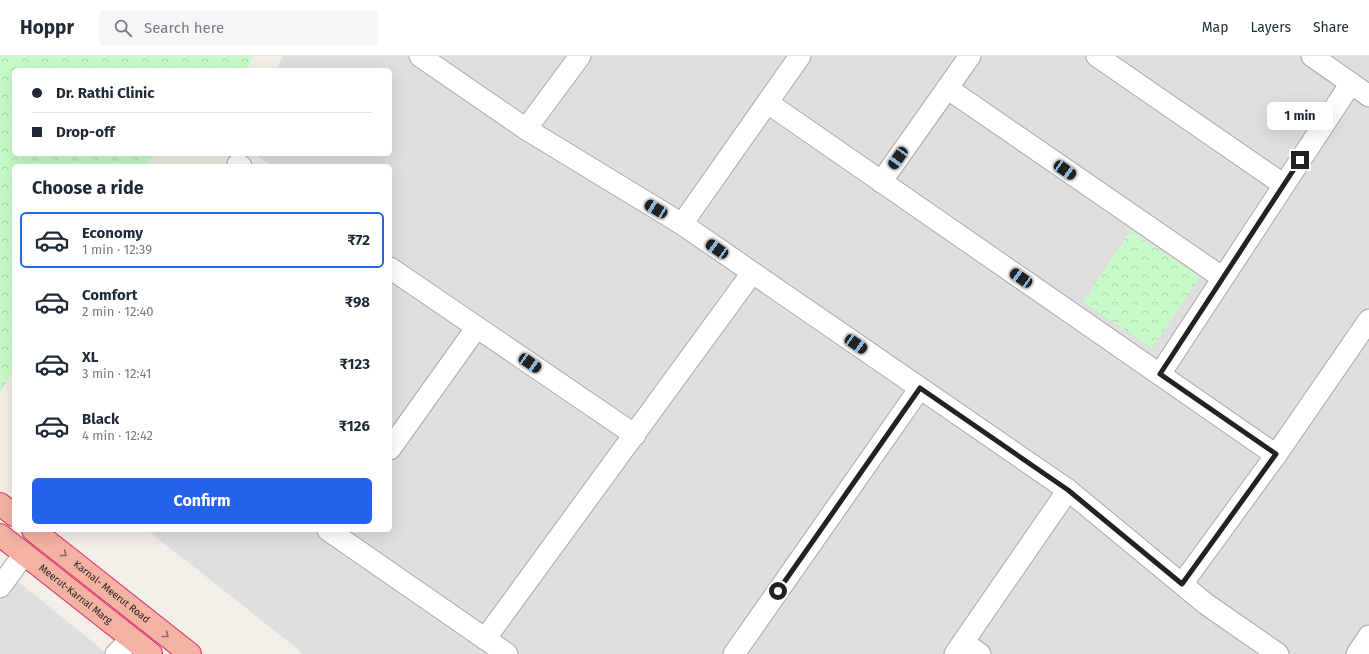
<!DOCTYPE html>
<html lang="en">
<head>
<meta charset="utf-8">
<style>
	body { margin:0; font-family:"Fira Sans",sans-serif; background:#f6f6f7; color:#1f2937; height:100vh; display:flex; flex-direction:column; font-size:15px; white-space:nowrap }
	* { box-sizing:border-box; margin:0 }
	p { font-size:13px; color:#747a83 }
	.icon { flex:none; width:22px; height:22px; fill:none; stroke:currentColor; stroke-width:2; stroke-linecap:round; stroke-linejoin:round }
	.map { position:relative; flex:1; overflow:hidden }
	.panel { position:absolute; left:12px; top:108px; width:380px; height:368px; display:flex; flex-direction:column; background:#fff; border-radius:6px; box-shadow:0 4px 16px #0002 }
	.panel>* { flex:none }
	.top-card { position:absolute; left:12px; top:12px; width:380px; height:88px; border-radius:6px; box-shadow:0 4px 16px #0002; display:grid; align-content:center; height:88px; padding:0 20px; background:#fff }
	.end { position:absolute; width:18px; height:18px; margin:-9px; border:5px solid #222; background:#fff; box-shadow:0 0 0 2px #fff }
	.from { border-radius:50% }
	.bubble { position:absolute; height:28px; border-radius:6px; background:#fff; box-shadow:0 4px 16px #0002; font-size:13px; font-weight:700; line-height:28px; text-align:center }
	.car { position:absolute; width:12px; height:24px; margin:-12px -6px; border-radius:5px; box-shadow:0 0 3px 1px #0007; background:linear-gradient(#222 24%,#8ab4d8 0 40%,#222 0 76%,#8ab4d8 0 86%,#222 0) }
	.top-card b { display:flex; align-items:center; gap:14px; height:38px; font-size:15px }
	.top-card b+b { border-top:1px solid #e0e1e3 }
	.top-card i { width:10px; height:10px; background:#1f2937 }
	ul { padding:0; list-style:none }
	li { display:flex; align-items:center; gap:12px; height:56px; margin:0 8px 6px; padding:0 12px; border:2px solid transparent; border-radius:6px }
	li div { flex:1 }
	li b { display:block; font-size:15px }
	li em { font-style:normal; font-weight:700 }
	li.on { border-color:#2563eb }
	li>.icon { width:36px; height:36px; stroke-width:1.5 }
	h2 { padding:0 20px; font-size:18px; line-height:48px }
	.action { display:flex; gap:8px; margin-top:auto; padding:8px 20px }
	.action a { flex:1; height:46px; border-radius:6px; background:#2563eb; color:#fff; font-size:16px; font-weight:700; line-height:46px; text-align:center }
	header { display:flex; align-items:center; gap:24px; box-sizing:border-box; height:56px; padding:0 20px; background:#fff; border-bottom:1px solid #e0e1e3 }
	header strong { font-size:19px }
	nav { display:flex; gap:22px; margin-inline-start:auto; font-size:14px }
	.search { width:280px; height:36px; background:#f6f6f7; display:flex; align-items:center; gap:10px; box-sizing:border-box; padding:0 14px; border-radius:6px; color:#747a83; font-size:15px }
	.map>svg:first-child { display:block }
	.residential { fill:#e0dfdf }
	.park { fill:url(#park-crowns) }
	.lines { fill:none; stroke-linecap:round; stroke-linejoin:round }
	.minor-casing { stroke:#a9a9a9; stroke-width:23 }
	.trunk-casing { stroke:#df276b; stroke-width:24 }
	.minor { stroke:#fff; stroke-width:21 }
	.trunk { stroke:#f4b2a2; stroke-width:22 }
	.oneway { stroke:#8b6a62 }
	.route { stroke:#222; stroke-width:5 }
	.labels { text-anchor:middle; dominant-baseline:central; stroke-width:3; stroke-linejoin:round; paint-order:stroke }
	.street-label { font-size:10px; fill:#222; stroke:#fff }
</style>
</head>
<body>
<header>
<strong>Hoppr</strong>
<div class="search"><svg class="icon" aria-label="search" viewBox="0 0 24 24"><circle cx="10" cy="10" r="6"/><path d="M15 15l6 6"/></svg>Search here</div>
<nav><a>Map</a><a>Layers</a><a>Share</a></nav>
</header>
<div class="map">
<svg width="1369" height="598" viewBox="0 0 1369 598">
	<defs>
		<pattern id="park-crowns" width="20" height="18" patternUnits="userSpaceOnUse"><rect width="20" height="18" fill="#c7fbc9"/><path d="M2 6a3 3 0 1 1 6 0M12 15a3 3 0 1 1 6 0" fill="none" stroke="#abd7ac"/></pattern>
	</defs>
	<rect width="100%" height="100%" fill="#f2efe9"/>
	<path class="residential" d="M283 0H1369V598H304L147 474H390V110H271L255 98H390V14H276Z
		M0 511 108 598H0Z"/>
	<path class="park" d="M0 0H253L247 14H14V98H154L146 110H14V314L0 336Z
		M1130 175 1200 221 1152 292 1083 246Z"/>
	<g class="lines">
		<defs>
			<path id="minor" d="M420 0 526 73 682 168 1068 434 1206 548 1278 598
				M1097 0 1284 129
				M1312 0 1369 40
				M947 32 1223 222
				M768 47 1276 399
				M526 73 580 0
				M238 108 241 110
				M881 126 970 0
				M682 168 800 0
				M390 212 635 379
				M1160 318 1351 27
				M390 393 477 271
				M328 474 507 598
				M1182 528 1276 399 1369 264
				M0 531 24 498
				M485 583 752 217
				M963 586 980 598
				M116 598 132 583
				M734 598 920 332
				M955 598 1068 434
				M1357 598 1369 580"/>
			<g id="trunk">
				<path d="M0 448 14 459"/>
				<path id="s1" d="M33 474 190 598"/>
				<path id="s2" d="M0 479 151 598"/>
			</g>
		</defs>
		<use href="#minor" class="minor-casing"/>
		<use href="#trunk" class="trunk-casing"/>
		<use href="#minor" class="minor"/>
		<use href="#trunk" class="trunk"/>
	</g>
	<defs><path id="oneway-chevron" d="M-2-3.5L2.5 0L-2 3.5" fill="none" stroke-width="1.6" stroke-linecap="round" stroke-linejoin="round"/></defs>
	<g class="oneway">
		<use href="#oneway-chevron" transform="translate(64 498) rotate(38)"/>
		<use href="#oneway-chevron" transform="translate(166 579) rotate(38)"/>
	</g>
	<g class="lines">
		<path class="route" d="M778 535 920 332 1068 434 1182 528 1276 398 1160 318 1300 104"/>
	</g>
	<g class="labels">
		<g class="street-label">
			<text stroke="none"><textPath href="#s1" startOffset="100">Karnal- Meerut Road</textPath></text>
			<text stroke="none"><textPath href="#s2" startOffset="96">Meerut-Karnal Marg</textPath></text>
		</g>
	</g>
</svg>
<i class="end from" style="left:778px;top:535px"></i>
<i class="end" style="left:1300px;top:104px"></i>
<div class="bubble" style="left:1267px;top:46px;width:66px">1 min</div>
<i class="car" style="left:898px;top:102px;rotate:215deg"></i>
<i class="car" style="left:1065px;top:114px;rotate:125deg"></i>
<i class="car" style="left:656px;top:153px;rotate:301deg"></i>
<i class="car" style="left:717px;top:193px;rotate:305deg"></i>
<i class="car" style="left:1021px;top:222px;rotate:305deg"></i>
<i class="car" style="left:856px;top:288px;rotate:124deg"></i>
<i class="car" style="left:530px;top:307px;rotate:124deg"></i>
<div class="top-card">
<b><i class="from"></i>Dr. Rathi Clinic</b>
<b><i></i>Drop-off</b>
</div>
<section class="panel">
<h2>Choose a ride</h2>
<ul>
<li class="on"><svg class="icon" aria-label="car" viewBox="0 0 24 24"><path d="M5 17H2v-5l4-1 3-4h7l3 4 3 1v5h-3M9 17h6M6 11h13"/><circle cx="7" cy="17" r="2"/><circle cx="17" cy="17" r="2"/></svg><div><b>Economy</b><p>1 min · 12:39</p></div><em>₹72</em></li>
<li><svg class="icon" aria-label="car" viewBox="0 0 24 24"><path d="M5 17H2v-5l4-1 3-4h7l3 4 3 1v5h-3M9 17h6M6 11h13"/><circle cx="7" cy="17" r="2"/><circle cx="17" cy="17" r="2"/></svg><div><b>Comfort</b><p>2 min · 12:40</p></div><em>₹98</em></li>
<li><svg class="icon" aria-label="car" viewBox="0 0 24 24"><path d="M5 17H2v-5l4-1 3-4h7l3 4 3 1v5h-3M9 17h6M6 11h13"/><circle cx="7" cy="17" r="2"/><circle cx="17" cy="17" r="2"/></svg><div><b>XL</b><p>3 min · 12:41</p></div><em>₹123</em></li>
<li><svg class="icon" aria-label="car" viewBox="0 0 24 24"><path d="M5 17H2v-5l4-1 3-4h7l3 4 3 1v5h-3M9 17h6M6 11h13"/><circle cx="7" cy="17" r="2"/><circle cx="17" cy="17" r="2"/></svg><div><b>Black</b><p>4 min · 12:42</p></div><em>₹126</em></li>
</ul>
<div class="action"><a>Confirm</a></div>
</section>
</div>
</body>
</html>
